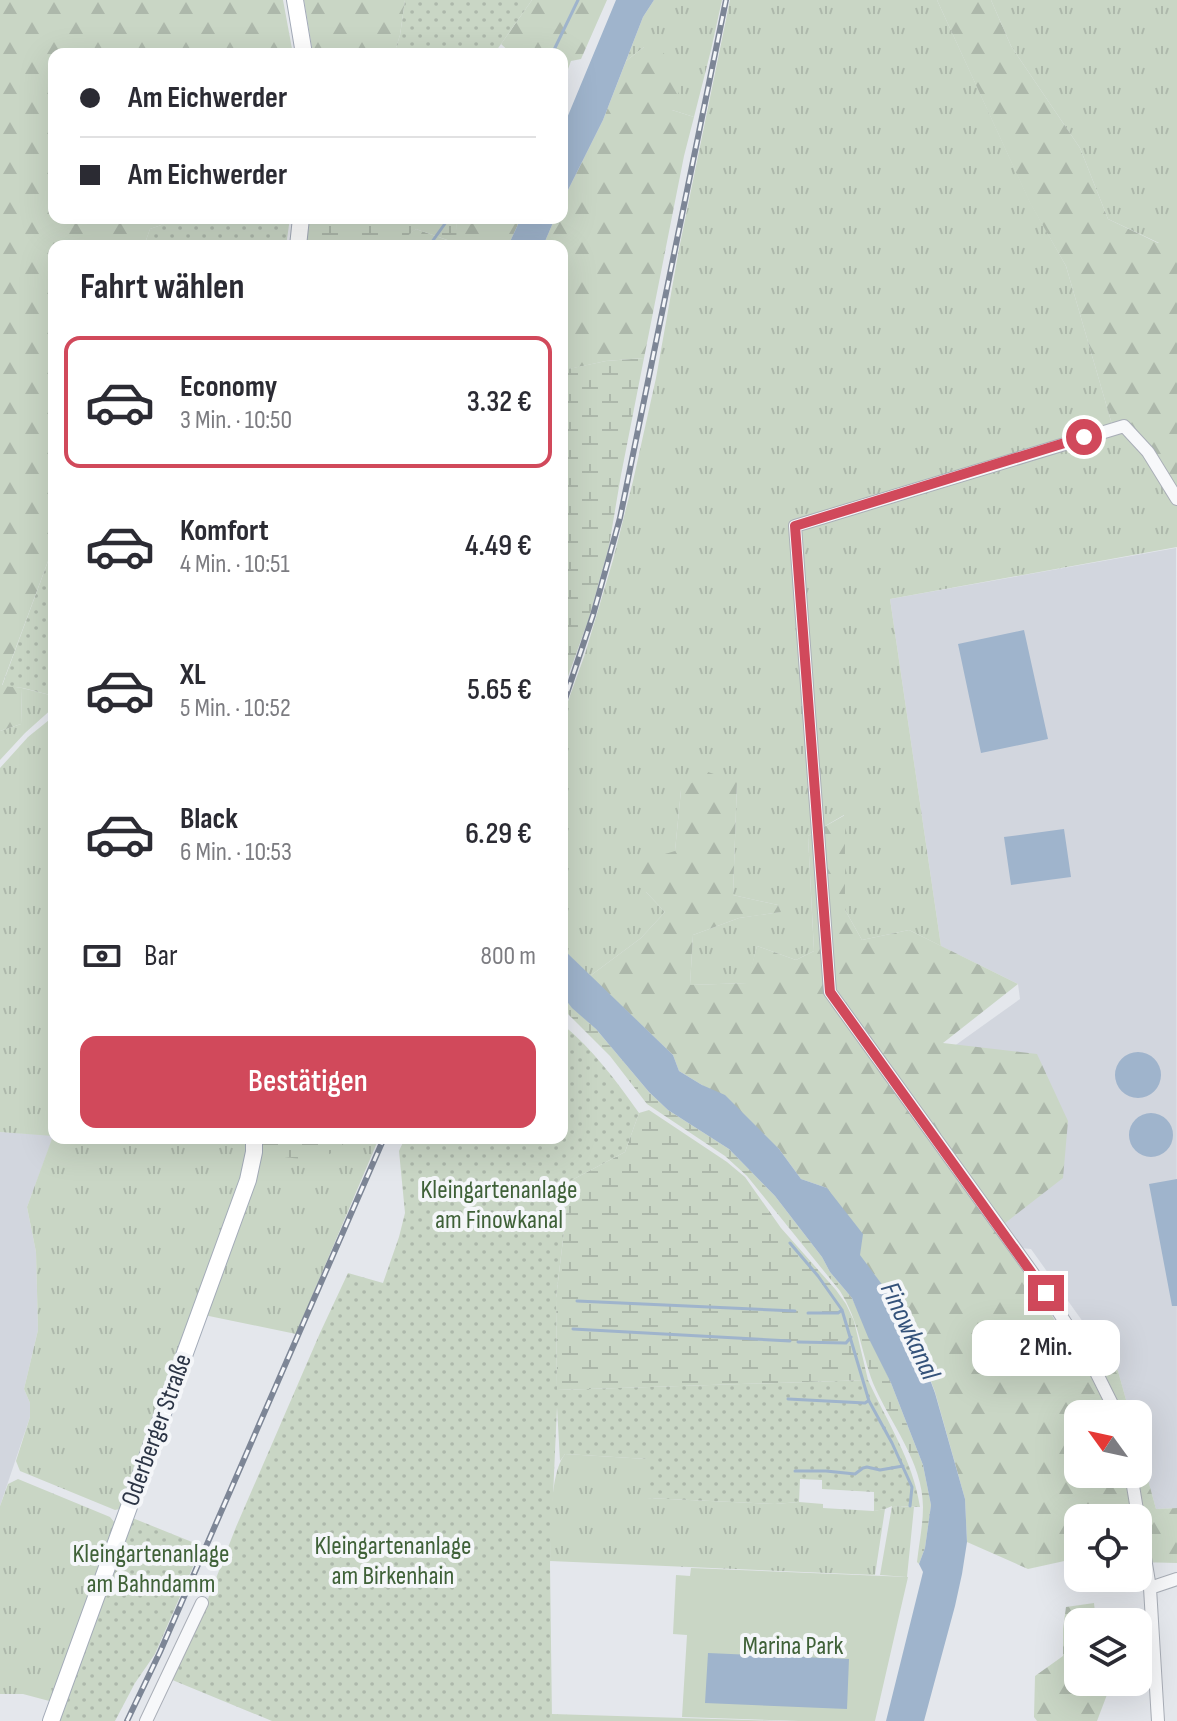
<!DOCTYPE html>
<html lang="de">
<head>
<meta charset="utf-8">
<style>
	body { margin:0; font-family:"Sofia Sans Condensed",sans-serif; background:#f7f7f7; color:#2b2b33; height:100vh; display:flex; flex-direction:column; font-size:30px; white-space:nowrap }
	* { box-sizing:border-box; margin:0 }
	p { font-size:26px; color:#7c7c81 }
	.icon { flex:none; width:44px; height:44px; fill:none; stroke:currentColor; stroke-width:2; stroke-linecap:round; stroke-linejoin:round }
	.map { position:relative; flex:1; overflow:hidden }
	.panel { position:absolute; left:48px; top:240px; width:520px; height:904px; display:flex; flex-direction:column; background:#fff; border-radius:16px; box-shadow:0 8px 32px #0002 }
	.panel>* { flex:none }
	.guide { position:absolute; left:48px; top:48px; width:520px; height:176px; border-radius:16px; box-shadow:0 8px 32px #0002; display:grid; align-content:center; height:176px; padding:0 32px; background:#fff }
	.needle { width:52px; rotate:303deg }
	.fabs { position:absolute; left:1064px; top:1400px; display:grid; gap:16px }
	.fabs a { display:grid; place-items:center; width:88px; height:88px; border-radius:16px; background:#fff; box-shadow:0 8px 32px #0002; font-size:40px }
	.end { position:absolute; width:36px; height:36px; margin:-18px; border:10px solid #d1495b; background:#fff; box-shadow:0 0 0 4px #fff }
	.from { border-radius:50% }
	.bubble { position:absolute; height:56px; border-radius:16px; background:#fff; box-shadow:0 8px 32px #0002; font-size:26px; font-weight:600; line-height:56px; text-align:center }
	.guide b { display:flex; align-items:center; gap:28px; height:76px; font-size:30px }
	.guide b+b { border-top:2px solid #e1e1e2 }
	.guide i { width:20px; height:20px; background:#2b2b33 }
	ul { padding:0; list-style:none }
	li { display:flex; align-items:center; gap:24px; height:132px; margin:0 16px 12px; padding:0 16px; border:4px solid transparent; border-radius:16px }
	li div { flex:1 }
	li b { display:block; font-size:30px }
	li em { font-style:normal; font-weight:600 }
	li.on { border-color:#d1495b }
	li>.icon { width:72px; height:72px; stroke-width:1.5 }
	h2 { padding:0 32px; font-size:36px; line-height:96px }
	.pay { display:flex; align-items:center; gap:20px; height:88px; padding:0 32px; font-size:30px }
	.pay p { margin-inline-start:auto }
	.primary-button { display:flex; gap:16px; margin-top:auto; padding:16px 32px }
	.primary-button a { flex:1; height:92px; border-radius:16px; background:#d1495b; color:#fff; font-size:32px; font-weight:600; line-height:92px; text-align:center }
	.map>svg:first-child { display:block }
	.built { fill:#d2d6de }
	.grass { fill:url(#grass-tufts) }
	.forest { fill:url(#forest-firs) }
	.wetland { fill:url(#wetland-marsh) }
	.park { fill:#c9d6c5 }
	.garden { fill:url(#garden-dots) }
	.water { fill:#9fb4cc }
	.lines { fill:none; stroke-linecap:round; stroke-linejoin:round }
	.stream { stroke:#9fb4cc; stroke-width:3 }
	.minor-casing { stroke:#a9aeb7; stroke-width:14 }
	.major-casing { stroke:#a3abb8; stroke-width:18 }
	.minor { stroke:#f7f8fa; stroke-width:12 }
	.major { stroke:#fff; stroke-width:16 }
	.rail-casing { stroke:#7d8696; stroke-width:6 }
	.rail { stroke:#f4f6f9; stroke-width:3; stroke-dasharray:9; stroke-linecap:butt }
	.route { stroke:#d1495b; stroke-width:10 }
	.labels { text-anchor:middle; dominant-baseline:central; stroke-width:8; stroke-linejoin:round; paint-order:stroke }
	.park-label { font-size:26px; fill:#3f6138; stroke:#f4f6f9 }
	.street-label { font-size:26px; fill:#2b3445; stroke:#f4f6f9 }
	.water-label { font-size:28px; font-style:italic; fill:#34527a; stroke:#f4f6f9 }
</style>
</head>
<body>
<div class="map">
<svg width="1177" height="1721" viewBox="0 0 1177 1721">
	<defs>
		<pattern id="grass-tufts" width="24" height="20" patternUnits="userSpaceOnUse" patternTransform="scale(2)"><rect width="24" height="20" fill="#c9d6c5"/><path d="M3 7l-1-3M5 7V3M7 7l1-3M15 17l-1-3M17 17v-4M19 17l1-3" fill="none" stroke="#adb8ab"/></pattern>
		<pattern id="forest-firs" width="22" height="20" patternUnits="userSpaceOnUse" patternTransform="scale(2)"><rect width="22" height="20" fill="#c9d6c5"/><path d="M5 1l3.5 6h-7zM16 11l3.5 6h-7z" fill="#adb8ab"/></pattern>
		<pattern id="wetland-marsh" width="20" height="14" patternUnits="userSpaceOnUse" patternTransform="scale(2)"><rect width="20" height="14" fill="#c9d6c5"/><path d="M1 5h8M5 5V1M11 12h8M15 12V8" fill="none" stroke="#adb8ab"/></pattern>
		<pattern id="garden-dots" width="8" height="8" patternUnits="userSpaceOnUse" patternTransform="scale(2)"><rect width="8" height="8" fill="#c9d6c5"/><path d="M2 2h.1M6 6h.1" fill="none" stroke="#adb8ab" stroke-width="1.8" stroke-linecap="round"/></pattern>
	</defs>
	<rect width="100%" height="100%" fill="#e4e7ec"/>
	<path class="built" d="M1176 548 1177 1508 1156 1509 1138 1443V1414H1130L1118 1371 1031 1249 1020 1248 947 1141 932 1062 1020 999 1018 984 941 946 890 599Z
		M0 1132 54 1135 27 1207 36 1252 38 1330 24 1389 30 1403V1417L0 1506Z"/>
	<path class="grass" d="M654 0H722L711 50 694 117 672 110 644 47 626 61 643 17Z
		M730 0H937L1030 202 1066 266 1113 428 1148 452 1177 499V547L890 599 941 946 909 930 862 940 845 910 844 815 808 836 814 951 796 960 757 946 748 983 690 985 693 935 739 918 780 912 778 905 733 895 737 783 681 790 675 851 646 892 665 912 641 938 590 976 562 948V718L585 654 613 560 633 481 656 378 679 249Z
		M991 0H1177V243H1159L1108 219 1080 148 1011 46Z
		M22 688 54 696V707L25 733 0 760V731L21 724Z
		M54 716V1138H248L242 1183 120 1509 115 1510 20 1471 16 1461 30 1417V1403L24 1389 38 1330 36 1252 27 1207 53 1136 0 1132V768L28 737Z
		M348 1138H379L296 1334 204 1315 258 1153 344 1143Z
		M565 1454 647 1459V1498L775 1504 799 1502 823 1504V1508L873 1511 885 1509 875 1575 550 1561C551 1534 549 1474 565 1454Z
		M18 1479 110 1517 115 1523 53 1702 23 1694H0V1506L8 1484Z
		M892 1506 914 1507 907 1577 880 1575Z
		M552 1714 784 1721H552Z"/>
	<path class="forest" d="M0 0H283L293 54H54V218H181L150 229 144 246H54V545L2 685 22 688 21 724 0 731Z
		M304 0H405L400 35 394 54H313Z
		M532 0H607L581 59 571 61 565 77V124L562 130V54H512L501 44Z
		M937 0H991L1011 46 1080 148 1108 219 1158 243H1177V499L1148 452 1113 428 1066 266 1030 203Z
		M655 41 683 80 672 110 694 117 684 156 644 358 606 361 569 369 562 399V246H543L555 218H562V202L603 120 626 61 644 47Z
		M457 218H521L508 246H395V244L416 229 455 243Z
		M708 772 737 782 733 895 778 905 781 912 739 918 693 935 690 985 747 983 757 946 796 960 814 951 808 836 845 815V910L862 940 909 930 1018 984 943 1043 1037 1054 1068 1121 1063 1178 1000 1227 1023 1270 1082 1363 1106 1353 1118 1371 1130 1414H1078V1474H1138V1443L1156 1509 1177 1508V1563L1138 1562V1518H1078V1558L1028 1569 967 1542 965 1499 935 1392 907 1318 859 1255 827 1188 801 1179 779 1149 702 1085 679 1071 673 1055 590 976 641 938 665 912 646 892 631 864 675 851 681 790Z
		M1094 1603 1096 1622H1078V1682H1106L1108 1692 1097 1721H1037L1034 1717 1035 1676 1063 1656V1629L1066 1607Z"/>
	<path class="wetland" d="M310 218H457L456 243 416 229 395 246H306Z
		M644 358 621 475 609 546 589 618 562 693V399L568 369 606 361Z
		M562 995 573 1008 596 1029 649 1092 668 1110 729 1149 775 1196 822 1257 830 1272 852 1298 891 1383 923 1465 931 1505 925 1548 919 1564 917 1562C919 1544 923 1525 923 1507 923 1462 890 1423 873 1383 861 1351 859 1321 840 1291L747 1176 725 1156 647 1104 610 1056 562 1008Z
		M649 1110 727 1162 745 1177 781 1228 836 1290 846 1304 854 1321 868 1380 557 1390 556 1298 570 1181 625 1152 639 1113Z
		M260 1138H348C328 1169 287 1157 258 1153Z"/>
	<path class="park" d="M691 1568 908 1577 875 1721H799L682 1717 687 1635 673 1634 676 1575 690 1576Z"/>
	<path class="garden" d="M405 0H532L494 54H394L400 35Z
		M181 218H290L286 246H144L150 229Z
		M54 545V696L23 688 2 686Z
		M562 1024C593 1049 616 1081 639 1113L625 1152 570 1181 556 1298 557 1390 868 1380C887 1422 913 1460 920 1507L892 1506 885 1509 874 1511V1492L822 1489V1480L800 1479 799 1502 775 1504 647 1498V1459L565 1454 560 1461 557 1407 550 1564 552 1721H272L170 1679 206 1604 236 1527 320 1333 348 1273 383 1283 399 1237 405 1213 399 1151 405 1138H562Z
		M130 1517 202 1546 155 1654 135 1683 115 1721H57Z"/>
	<path class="water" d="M616 0H654L643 17 603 120 562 202V130Z
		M521 218H555L543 246H508Z
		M1024 630 1048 739 981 753 958 644Z
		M1064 829 1071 877 1011 885 1004 837Z
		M562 948 673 1055 679 1071 702 1085 725 1095 779 1149 801 1179 827 1188 863 1234 860 1255 907 1318 935 1393 965 1499 967 1542 962 1574 955 1606 924 1721H886L923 1572 919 1564 925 1548 931 1505 923 1465 891 1383 868 1337 852 1298 830 1272 822 1257 775 1196 729 1149 668 1110 649 1092 596 1029 572 1008 562 995Z
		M1115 1075a23 23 0 1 1 46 0a23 23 0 1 1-46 0Z
		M1129 1135a22 22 0 1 1 44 0a22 22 0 1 1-44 0Z
		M1177 1179V1306H1172L1149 1184Z
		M708 1653 849 1659 847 1709 705 1703Z"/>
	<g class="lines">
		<path class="stream" d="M552 54 578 0
			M429 246 449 218
			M790 1243 818 1276 842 1310 869 1401 892 1443 912 1487 910 1506
			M577 1301 795 1311
			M808 1313H838L842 1310
			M573 1329 790 1341
			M798 1342 846 1343 851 1337
			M788 1399 865 1403 868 1401
			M795 1471H826L855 1474 863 1468 867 1467 880 1470 903 1466"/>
		<defs>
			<path id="minor" d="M1117 1414 1089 1358 1032 1272 830 992 795 526 1124 426 1148 452 1177 499
				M1131 1474 1150 1588 1158 1721
				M1150 1588 1177 1579
				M146 1721 202 1603"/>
			<path id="major" d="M295 0 304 54
				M298 246 301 218
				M51 1721 248 1180 254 1152V1138"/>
		</defs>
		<use href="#minor" class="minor-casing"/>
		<use href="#major" class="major-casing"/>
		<use href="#minor" class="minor"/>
		<use href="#major" class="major"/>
		<defs>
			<path id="rail" d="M562 708 593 615 620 518 726 0
				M127 1721 160 1652 384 1138"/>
		</defs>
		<use href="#rail" class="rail-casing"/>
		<use href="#rail" class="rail"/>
	</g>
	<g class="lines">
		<path class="route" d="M1046 1293 830 992 795 526 1084 437"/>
	</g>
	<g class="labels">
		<g class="park-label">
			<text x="499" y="1190">Kleingartenanlage<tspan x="499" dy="30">am Finowkanal</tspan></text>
			<text x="393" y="1546">Kleingartenanlage<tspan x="393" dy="30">am Birkenhain</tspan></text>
			<text x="151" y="1554">Kleingartenanlage<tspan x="151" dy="30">am Bahndamm</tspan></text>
			<text x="793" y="1646">Marina Park</text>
		</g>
		<g class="street-label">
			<text transform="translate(157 1430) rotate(-70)">Oderberger Straße</text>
		</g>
		<g class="water-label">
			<text transform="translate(910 1331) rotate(65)">Finowkanal</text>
		</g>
	</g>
</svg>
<div class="fabs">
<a><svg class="needle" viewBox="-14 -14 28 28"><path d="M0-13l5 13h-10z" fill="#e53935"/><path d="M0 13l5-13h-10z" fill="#7c7c81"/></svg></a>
<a><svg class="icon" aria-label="locate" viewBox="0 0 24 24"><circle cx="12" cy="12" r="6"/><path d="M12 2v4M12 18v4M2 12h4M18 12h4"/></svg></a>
<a><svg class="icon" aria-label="layers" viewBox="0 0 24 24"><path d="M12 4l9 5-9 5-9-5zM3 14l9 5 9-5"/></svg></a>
</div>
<i class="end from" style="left:1084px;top:437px"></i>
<i class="end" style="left:1046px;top:1293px"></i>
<div class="bubble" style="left:972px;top:1320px;width:148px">2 Min.</div>
<div class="guide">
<b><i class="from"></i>Am Eichwerder</b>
<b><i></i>Am Eichwerder</b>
</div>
<section class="panel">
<h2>Fahrt wählen</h2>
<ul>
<li class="on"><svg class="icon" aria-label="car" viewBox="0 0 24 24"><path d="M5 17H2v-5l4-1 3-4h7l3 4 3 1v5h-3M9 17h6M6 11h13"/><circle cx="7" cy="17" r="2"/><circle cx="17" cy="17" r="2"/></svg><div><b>Economy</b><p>3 Min. · 10:50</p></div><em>3.32 €</em></li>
<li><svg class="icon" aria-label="car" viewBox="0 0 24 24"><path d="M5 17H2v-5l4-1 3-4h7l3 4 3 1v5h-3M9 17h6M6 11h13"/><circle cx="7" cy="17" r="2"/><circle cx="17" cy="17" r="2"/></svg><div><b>Komfort</b><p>4 Min. · 10:51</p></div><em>4.49 €</em></li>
<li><svg class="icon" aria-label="car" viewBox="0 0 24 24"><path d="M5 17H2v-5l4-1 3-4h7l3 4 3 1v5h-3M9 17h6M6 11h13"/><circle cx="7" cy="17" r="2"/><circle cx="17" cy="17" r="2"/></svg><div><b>XL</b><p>5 Min. · 10:52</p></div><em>5.65 €</em></li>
<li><svg class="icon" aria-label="car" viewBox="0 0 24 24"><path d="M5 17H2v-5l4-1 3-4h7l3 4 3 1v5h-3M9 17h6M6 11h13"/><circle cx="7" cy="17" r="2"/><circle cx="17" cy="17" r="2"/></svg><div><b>Black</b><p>6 Min. · 10:53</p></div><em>6.29 €</em></li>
</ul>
<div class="pay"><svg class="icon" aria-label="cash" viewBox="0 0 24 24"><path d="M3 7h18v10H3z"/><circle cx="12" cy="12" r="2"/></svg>Bar<p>800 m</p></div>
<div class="primary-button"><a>Bestätigen</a></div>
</section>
</div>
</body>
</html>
